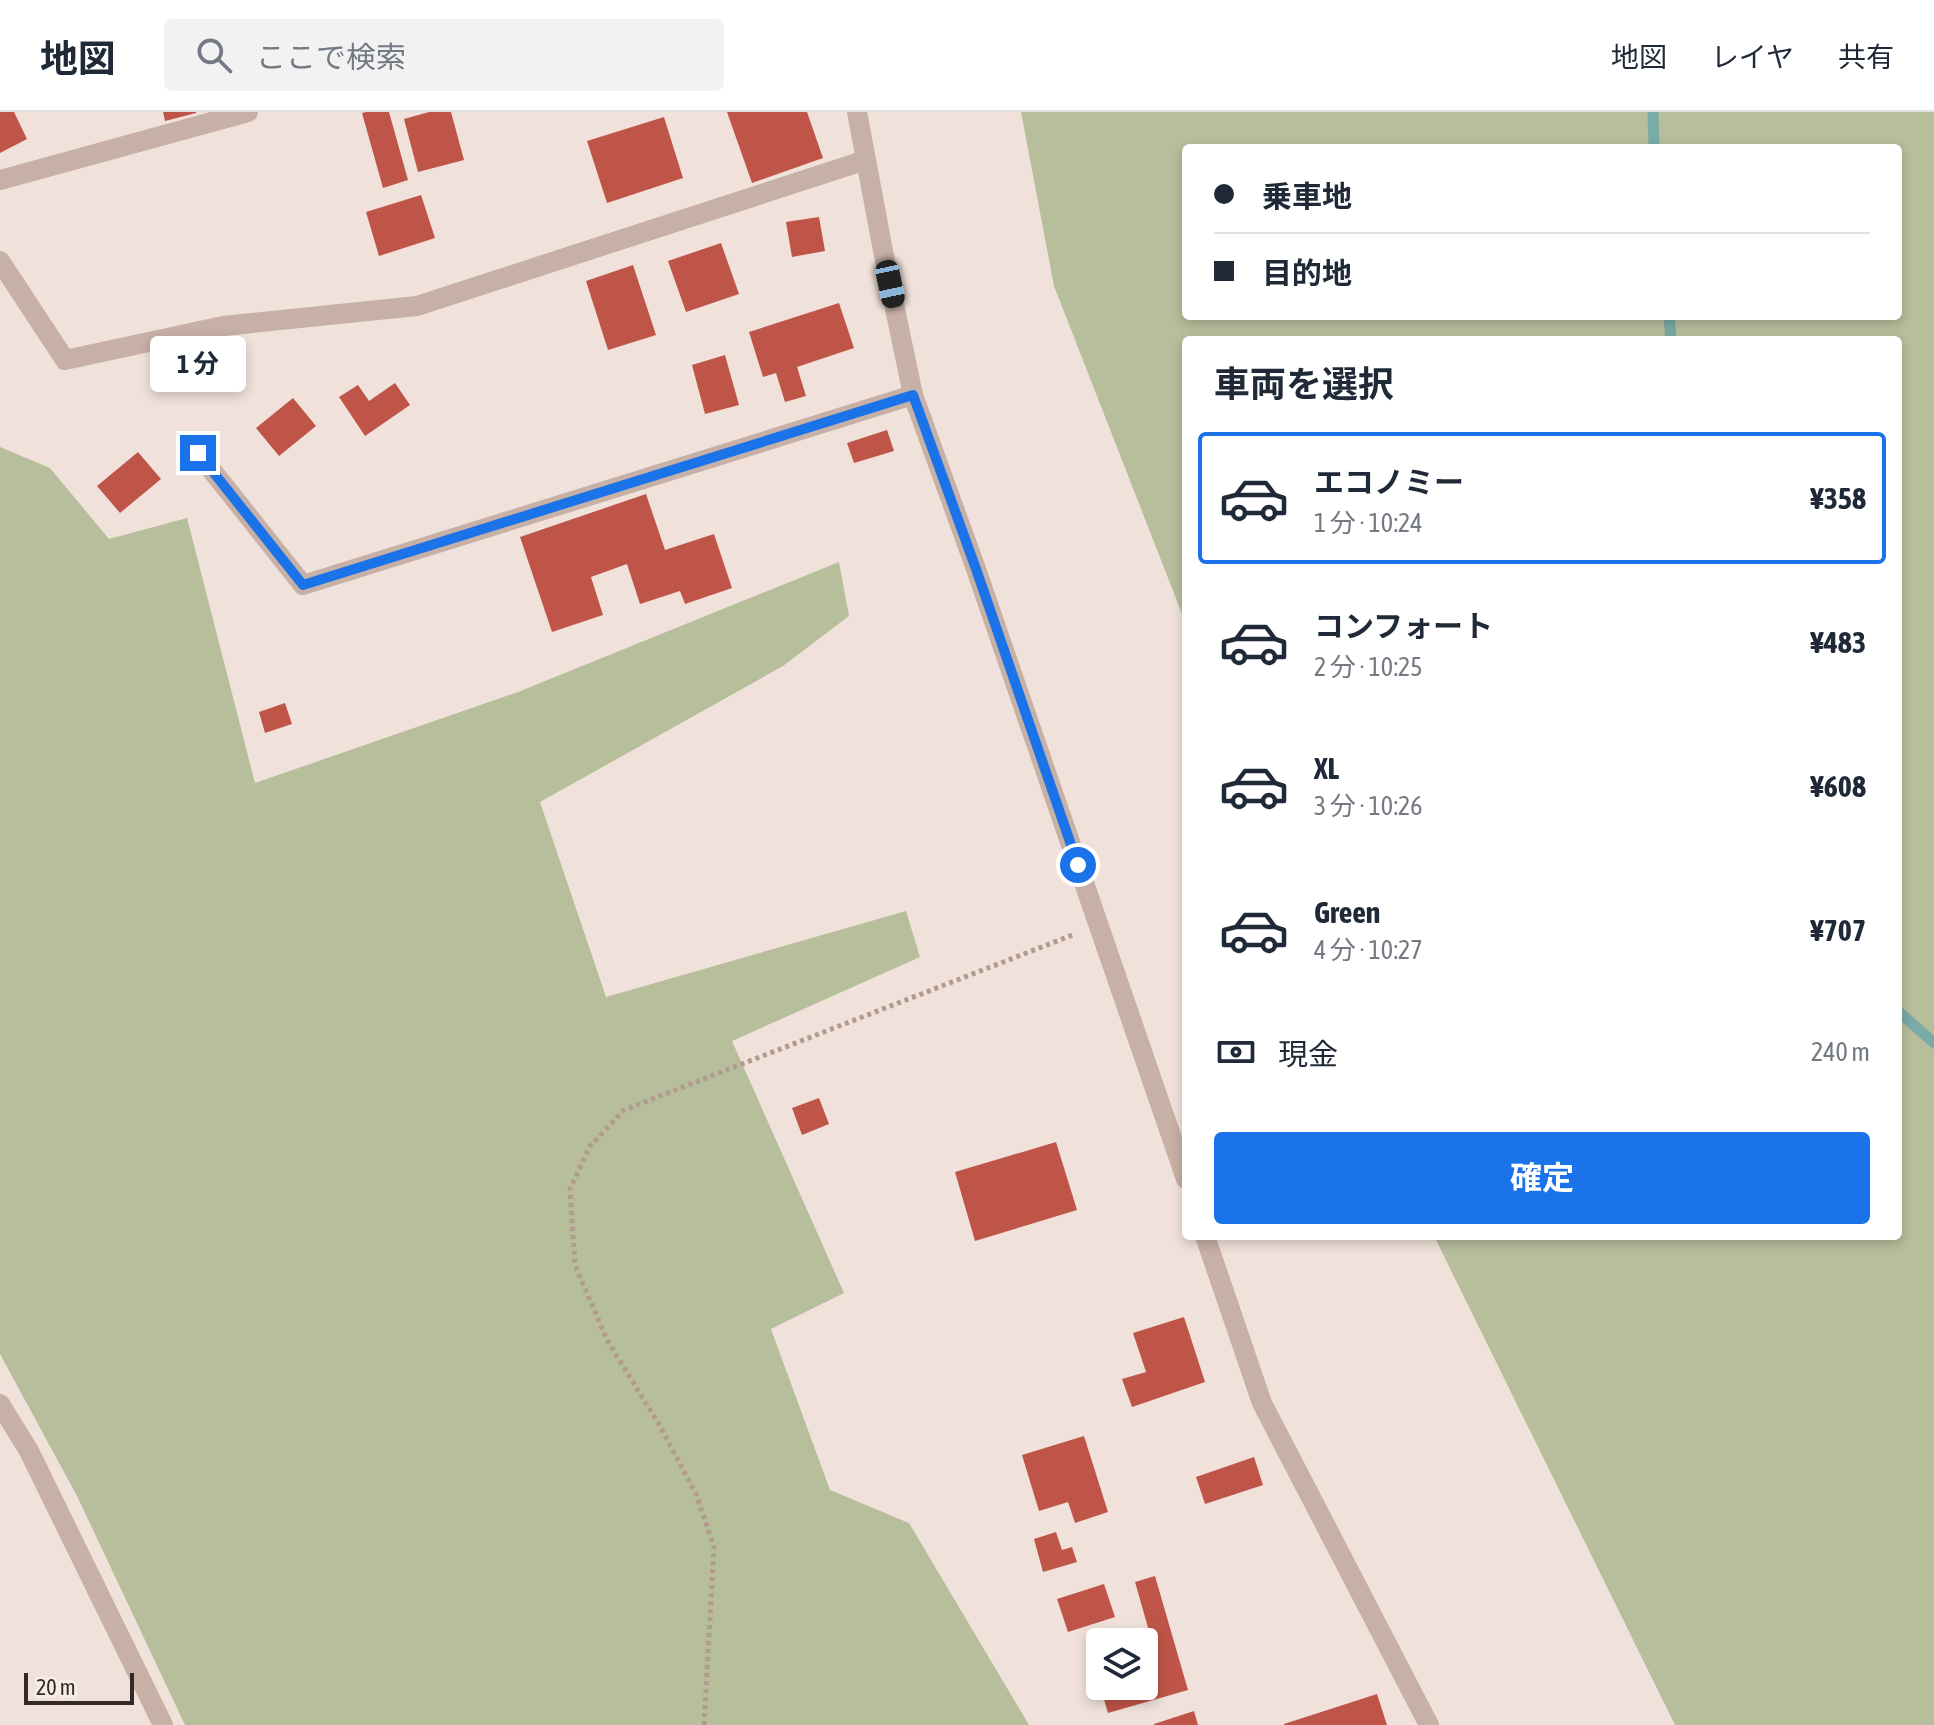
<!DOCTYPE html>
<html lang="ja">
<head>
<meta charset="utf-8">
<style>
	body { margin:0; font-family:"Asap Condensed","Noto Sans JP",sans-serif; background:#f2f2f3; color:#1f2937; height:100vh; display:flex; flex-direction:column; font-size:30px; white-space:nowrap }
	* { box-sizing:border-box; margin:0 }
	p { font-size:26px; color:#747a83 }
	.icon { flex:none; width:44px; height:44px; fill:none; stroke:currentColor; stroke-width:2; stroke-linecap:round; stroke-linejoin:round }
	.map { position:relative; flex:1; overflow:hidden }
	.drawer { position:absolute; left:1182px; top:224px; width:720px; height:904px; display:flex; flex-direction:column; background:#fff; border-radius:8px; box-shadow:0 4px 12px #0003 }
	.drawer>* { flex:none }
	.banner { position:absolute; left:1182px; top:32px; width:720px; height:176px; border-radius:8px; box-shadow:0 4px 12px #0003; display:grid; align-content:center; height:176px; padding:0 32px; background:#fff }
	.tools { position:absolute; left:1086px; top:1516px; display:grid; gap:16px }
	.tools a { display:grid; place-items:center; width:72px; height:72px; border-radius:8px; background:#fff; box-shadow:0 4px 12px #0003; font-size:40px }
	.scale { position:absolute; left:24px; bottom:20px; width:110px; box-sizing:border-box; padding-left:8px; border:4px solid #332927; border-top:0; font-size:22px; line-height:28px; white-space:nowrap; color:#332927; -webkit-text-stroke:6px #f8ede5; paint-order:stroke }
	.end { position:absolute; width:36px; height:36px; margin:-18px; border:10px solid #1a73e8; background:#fff; box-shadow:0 0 0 4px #fff }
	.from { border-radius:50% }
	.bubble { position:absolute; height:56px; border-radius:8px; background:#fff; box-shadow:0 4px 12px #0003; font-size:26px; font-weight:700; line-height:56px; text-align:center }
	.car { position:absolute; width:24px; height:48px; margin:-24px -12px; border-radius:10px; box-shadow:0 0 6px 2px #0007; background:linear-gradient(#222 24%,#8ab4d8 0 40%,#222 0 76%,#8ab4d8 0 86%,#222 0) }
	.banner b { display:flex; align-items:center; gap:28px; height:76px; font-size:30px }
	.banner b+b { border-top:2px solid #e0e1e3 }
	.banner i { width:20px; height:20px; background:#1f2937 }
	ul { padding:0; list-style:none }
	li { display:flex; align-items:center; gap:24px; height:132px; margin:0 16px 12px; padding:0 16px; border:4px solid transparent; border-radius:8px }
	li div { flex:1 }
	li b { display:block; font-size:30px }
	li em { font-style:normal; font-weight:700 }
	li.selected { border-color:#1a73e8 }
	li>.icon { width:72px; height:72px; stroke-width:1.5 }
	h2 { padding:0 32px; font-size:36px; line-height:96px }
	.pay { display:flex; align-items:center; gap:20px; height:88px; padding:0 32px; font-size:30px }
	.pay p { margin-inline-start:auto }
	.button { display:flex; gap:16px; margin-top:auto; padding:16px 32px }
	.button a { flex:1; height:92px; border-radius:8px; background:#1a73e8; color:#fff; font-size:32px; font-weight:700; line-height:92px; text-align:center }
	header { display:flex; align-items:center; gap:48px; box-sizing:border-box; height:112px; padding:0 40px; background:#fff; border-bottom:2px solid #e0e1e3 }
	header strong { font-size:38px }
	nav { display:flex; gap:44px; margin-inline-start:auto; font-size:28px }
	.search { width:560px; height:72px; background:#f2f2f3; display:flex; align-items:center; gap:20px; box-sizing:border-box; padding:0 28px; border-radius:8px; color:#747a83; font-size:30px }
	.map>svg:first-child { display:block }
	.green { fill:#b7be9b; fill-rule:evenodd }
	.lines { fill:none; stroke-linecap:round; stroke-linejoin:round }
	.stream { stroke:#7aaba6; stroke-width:11 }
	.building { fill:#bf5448 }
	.path { stroke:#b29a91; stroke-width:5; stroke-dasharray:4 4; stroke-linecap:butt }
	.minor { stroke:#c7b0a6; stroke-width:20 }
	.tertiary { stroke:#c7b0a6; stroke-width:20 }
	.route { stroke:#1a73e8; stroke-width:10 }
</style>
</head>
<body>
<header>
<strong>地図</strong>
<div class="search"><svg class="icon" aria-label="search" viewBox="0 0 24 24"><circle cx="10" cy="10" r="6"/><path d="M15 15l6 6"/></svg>ここで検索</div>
<nav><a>地図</a><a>レイヤ</a><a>共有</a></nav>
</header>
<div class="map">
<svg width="1934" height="1613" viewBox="0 0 1934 1613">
	<rect width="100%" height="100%" fill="#f0e2da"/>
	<path class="green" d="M1021 0H1934V1613H1675L1434 1124H1898V228H1186V512L1054 174ZM1186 36H1898V204H1186Z
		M0 335 50 356 109 427 187 406 255 671 518 580 839 450 849 504 783 554 540 690 606 885 906 799 920 845 732 929 844 1181 771 1217 830 1378 909 1411 1029 1613H185L77 1384 0 1242Z"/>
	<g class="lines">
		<path class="stream" d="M1653 0 1654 36
			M1669 204 1671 228
			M1898 899 1934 931"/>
	</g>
	<path class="building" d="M0 0H14L27 27 0 41Z
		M163 0H196V1L165 9Z
		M366 0H389L408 68 383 76 362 1Z
		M429 0H451L464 48 418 60 404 7Z
		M727 0H807L823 46 752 71Z
		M664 5 683 66 607 91 587 29Z
		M421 83 435 126 379 144 366 100Z
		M819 105 825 139 792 145 786 110Z
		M721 131 739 182 686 200 668 149Z
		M633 153 656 223 608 238 586 169Z
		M839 191 854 236 797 255 806 284 785 290 776 261 763 265 749 220Z
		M725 243 739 293 705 302 692 253Z
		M395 271 410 293 365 324 339 285 358 273 369 289Z
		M293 286 316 314 279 344 256 316Z
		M887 318 894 339 854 351 847 331Z
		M138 340 161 367 120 401 97 374Z
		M646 382 665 438 714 422 732 476 685 492 680 479 640 492 627 452 591 465 603 503 552 520 520 425Z
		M285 591 292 612 265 621 259 600Z
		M819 986 829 1012 802 1023 792 996Z
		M1056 1030 1077 1098 975 1129 955 1060Z
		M1184 1205 1205 1270 1132 1295 1122 1267 1146 1260 1133 1221Z
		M1084 1324 1108 1400 1075 1411 1068 1390 1039 1399 1022 1343Z
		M1254 1345 1263 1373 1205 1392 1196 1365Z
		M1056 1420 1062 1438 1072 1435 1077 1450 1043 1460 1034 1427Z
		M1155 1464 1188 1578 1108 1601 1100 1574H1144V1536L1153 1533 1135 1470Z
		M1104 1472 1115 1505 1068 1520 1057 1487Z
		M1377 1582 1387 1613H1284V1612Z
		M1194 1599 1198 1613H1154V1612Z"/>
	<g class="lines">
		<path class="path" d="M704 1613 714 1435 696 1382 660 1314 607 1228 575 1153 570 1077 590 1034 624 998 1075 822"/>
		<path class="minor" d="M0 68 248 0
			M0 149 65 248 223 214 417 194 866 48
			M198 341 303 473 913 283
			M0 1292 29 1339 163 1613"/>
		<path class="tertiary" d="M857 0 884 144 913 283 976 457 1186 1067
			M1205 1124 1262 1291 1429 1613"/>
	</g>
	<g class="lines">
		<path class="route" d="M198 341 303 473 913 283 976 457 1078 753"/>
	</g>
</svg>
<div class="tools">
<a><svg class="icon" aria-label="layers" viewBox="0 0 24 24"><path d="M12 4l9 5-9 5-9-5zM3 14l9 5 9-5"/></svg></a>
</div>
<div class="scale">20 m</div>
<i class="end from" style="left:1078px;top:753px"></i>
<i class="end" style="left:198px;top:341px"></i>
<div class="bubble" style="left:150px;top:224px;width:96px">1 分</div>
<i class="car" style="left:890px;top:172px;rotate:168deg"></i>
<div class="banner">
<b><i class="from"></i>乗車地</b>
<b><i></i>目的地</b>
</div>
<section class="drawer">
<h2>車両を選択</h2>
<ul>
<li class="selected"><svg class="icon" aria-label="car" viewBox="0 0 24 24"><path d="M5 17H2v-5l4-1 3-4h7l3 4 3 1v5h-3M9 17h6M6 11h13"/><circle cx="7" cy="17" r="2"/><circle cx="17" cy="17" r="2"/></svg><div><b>エコノミー</b><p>1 分 · 10:24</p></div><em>¥358</em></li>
<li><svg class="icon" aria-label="car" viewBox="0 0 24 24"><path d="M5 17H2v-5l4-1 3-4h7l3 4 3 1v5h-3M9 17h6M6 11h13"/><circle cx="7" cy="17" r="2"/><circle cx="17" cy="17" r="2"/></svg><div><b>コンフォート</b><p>2 分 · 10:25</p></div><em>¥483</em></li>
<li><svg class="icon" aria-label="car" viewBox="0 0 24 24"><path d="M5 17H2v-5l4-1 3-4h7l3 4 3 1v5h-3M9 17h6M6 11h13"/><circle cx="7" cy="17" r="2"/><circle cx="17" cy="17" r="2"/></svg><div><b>XL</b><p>3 分 · 10:26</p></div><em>¥608</em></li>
<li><svg class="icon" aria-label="car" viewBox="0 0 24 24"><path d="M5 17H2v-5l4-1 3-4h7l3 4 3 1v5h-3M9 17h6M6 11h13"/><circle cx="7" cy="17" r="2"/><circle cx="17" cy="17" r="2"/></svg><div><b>Green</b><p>4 分 · 10:27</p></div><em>¥707</em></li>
</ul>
<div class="pay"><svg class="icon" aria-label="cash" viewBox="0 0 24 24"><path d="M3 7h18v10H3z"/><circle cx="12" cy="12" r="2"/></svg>現金<p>240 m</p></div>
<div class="button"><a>確定</a></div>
</section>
</div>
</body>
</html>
